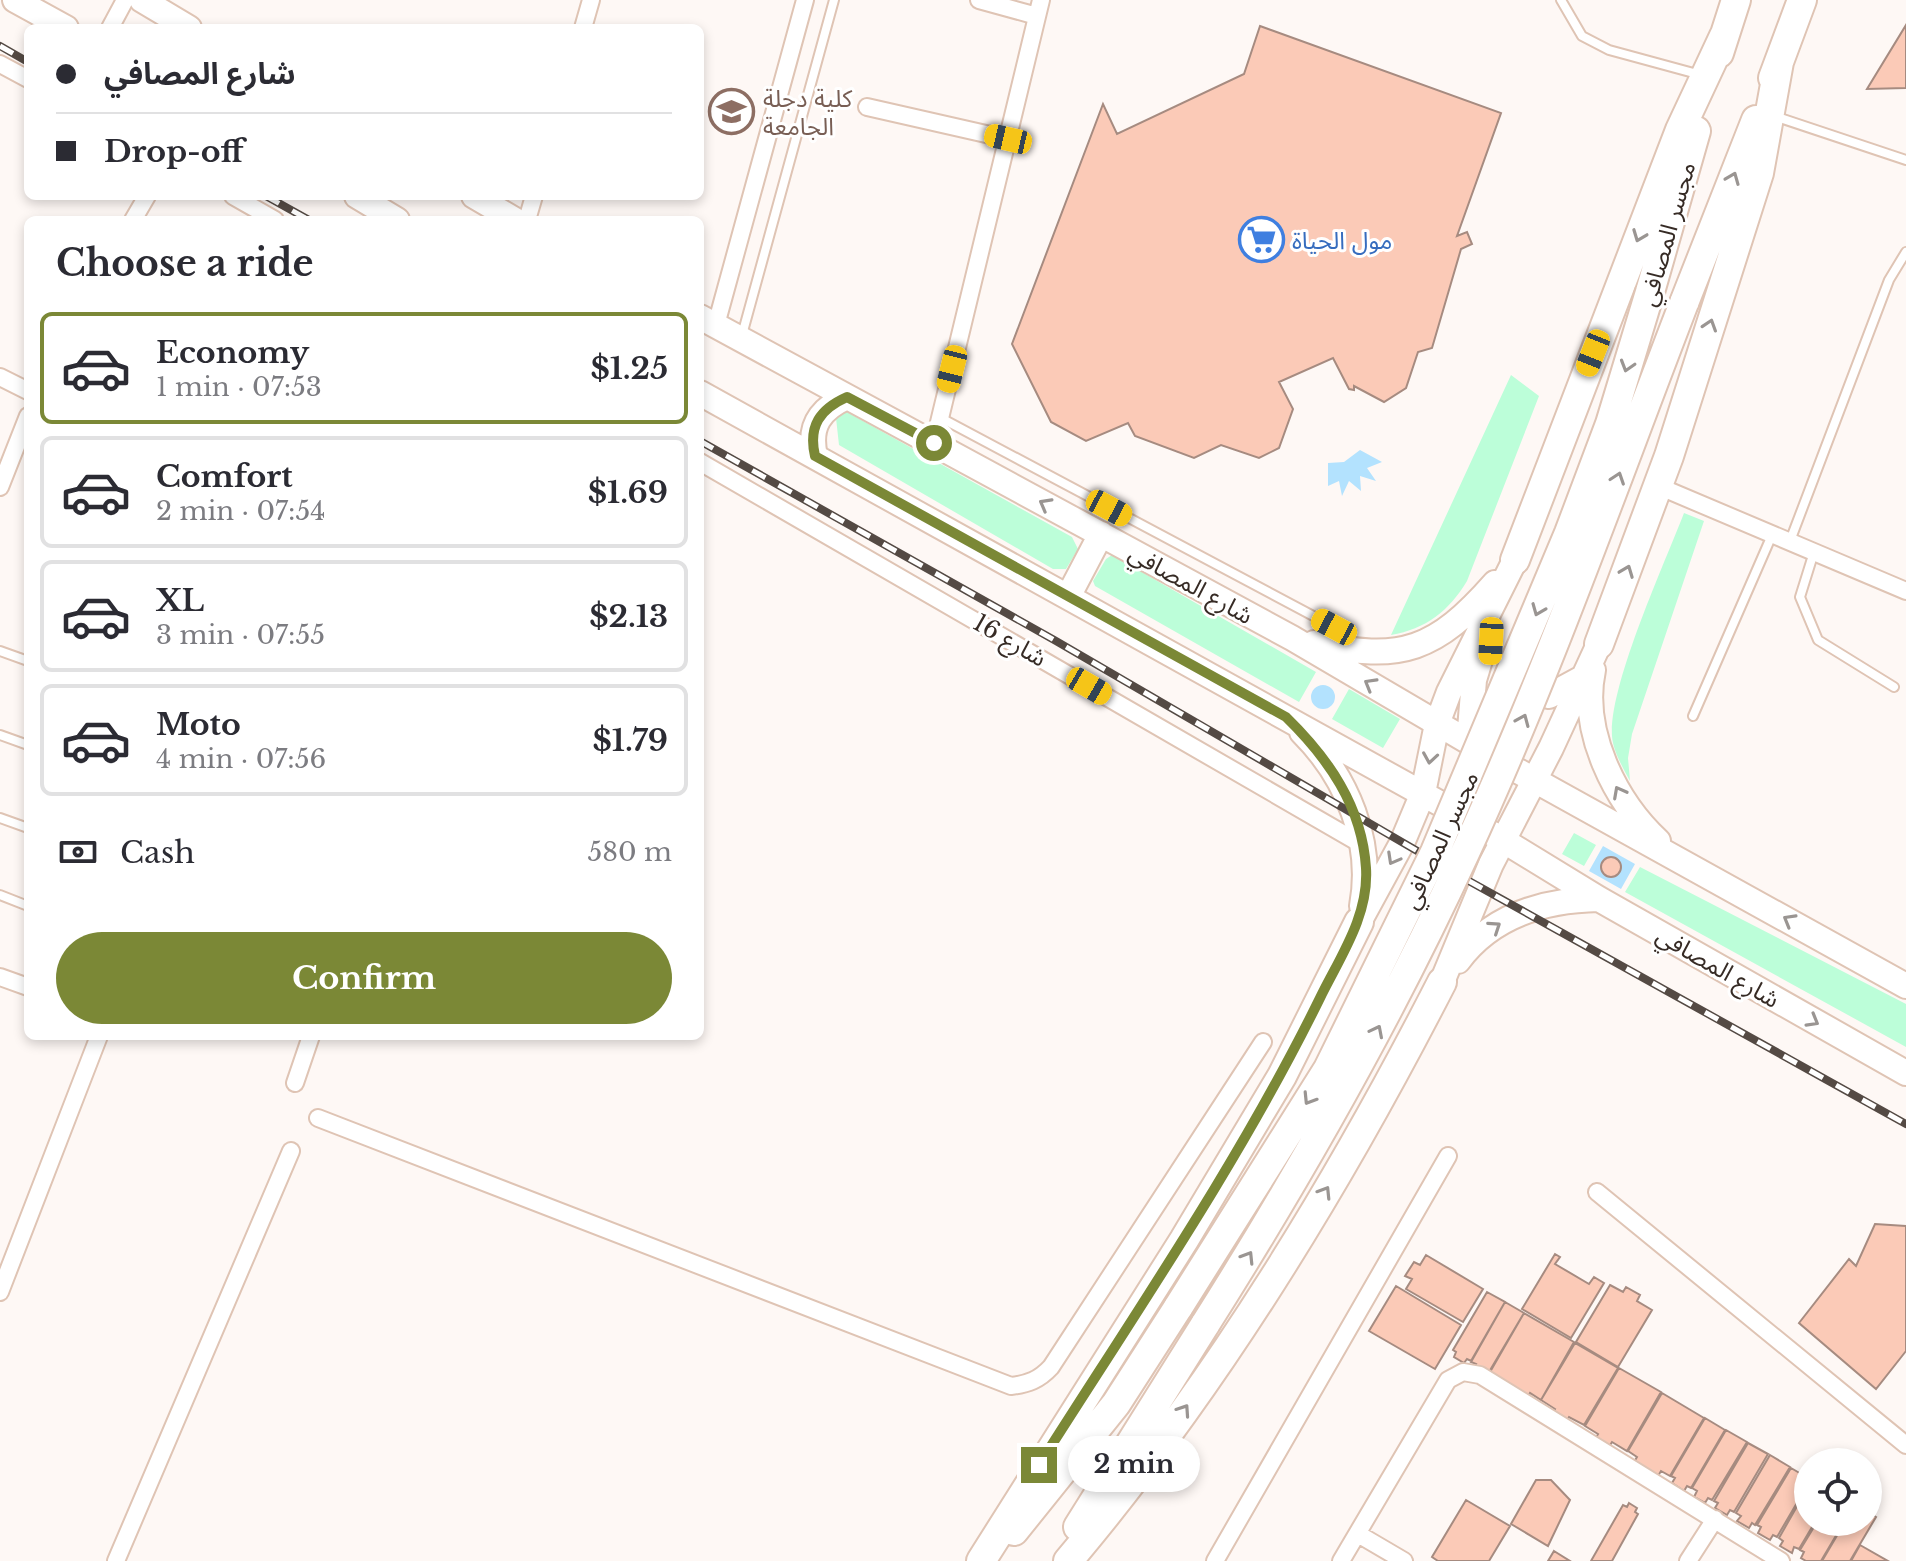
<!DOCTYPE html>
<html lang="en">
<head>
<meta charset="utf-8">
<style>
	body { margin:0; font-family:"Libre Baskerville","Noto Sans Arabic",serif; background:#f2f2f3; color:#2b2b33; height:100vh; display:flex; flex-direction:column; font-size:30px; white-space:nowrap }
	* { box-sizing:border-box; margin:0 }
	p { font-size:26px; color:#7c7c81 }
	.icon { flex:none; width:44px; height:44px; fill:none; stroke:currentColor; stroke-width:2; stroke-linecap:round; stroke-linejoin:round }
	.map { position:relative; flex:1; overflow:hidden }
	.sheet { position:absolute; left:24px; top:216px; width:680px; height:824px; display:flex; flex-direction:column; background:#fff; border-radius:12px; box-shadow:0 4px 12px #0003 }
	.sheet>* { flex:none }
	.hud { position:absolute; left:24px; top:24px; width:680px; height:176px; border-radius:12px; box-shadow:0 4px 12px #0003; display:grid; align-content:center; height:176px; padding:0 32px; background:#fff }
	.tools { position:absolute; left:1794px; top:1448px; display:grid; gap:16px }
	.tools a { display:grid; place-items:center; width:88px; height:88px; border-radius:50%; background:#fff; box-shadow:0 4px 12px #0003; font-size:40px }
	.end { position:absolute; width:36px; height:36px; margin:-18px; border:10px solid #7b8836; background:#fff; box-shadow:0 0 0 4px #fff }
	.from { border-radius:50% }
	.bubble { position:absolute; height:56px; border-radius:28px; background:#fff; box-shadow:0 4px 12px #0003; font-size:26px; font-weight:700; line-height:56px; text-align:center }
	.car { position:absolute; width:24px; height:48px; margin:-24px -12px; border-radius:10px; box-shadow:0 0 6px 2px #0007; background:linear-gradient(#f5c518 24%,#345 0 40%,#f5c518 0 76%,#345 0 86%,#f5c518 0) }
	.hud b { display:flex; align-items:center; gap:28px; height:76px; font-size:30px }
	.hud b+b { border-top:2px solid #e1e1e2 }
	.hud i { width:20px; height:20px; background:#2b2b33 }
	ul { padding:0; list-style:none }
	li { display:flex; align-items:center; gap:24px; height:112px; margin:0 16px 12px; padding:0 16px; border:4px solid #e1e1e2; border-radius:12px }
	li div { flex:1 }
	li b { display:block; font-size:30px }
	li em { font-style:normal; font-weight:700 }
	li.selected { border-color:#7b8836 }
	li>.icon { width:72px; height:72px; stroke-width:1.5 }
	h2 { padding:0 32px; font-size:36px; line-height:96px }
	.pay { display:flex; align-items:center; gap:20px; height:88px; padding:0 32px; font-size:30px }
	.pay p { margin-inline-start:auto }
	.primary-button { display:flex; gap:16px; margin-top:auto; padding:16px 32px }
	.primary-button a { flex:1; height:92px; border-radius:48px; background:#7b8836; color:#fff; font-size:32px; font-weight:700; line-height:92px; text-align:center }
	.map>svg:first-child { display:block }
	.green { fill:#bcfed9 }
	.water { fill:#b3e2fe }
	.building { fill:#fbcab7; stroke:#a68b80; stroke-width:2 }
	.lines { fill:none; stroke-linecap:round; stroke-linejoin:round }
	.service-casing { stroke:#dfc4b4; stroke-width:12 }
	.minor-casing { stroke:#dfc4b4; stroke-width:20 }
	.secondary-casing { stroke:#dfc4b4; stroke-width:28 }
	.trunk-casing { stroke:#dfc4b4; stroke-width:32 }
	.service { stroke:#fff; stroke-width:8 }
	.minor { stroke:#fff; stroke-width:16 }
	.secondary { stroke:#fff; stroke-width:24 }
	.trunk { stroke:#fff; stroke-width:28 }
	.rail-casing { stroke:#544a44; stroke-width:8 }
	.rail { stroke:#fff; stroke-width:5; stroke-dasharray:15; stroke-linecap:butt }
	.trunk-bridge-casing { stroke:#dfc4b4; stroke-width:32; stroke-linecap:butt }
	.trunk-bridge { stroke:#fff; stroke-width:28 }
	.oneway { stroke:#9a9592 }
	.route { stroke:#7b8836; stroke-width:10 }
	.labels { text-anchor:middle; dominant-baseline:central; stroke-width:6; stroke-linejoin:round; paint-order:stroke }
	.education-label { font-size:24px; fill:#785e54; stroke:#fff; text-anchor:start }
	.street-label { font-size:24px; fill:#362b25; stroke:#fff }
	.shop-label { font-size:24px; fill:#366cbe; stroke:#fff; text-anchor:start }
</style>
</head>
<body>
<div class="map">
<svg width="1906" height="1561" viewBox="0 0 1906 1561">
	<rect width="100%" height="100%" fill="#fef8f5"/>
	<path class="green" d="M1511 375 1539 396 1467 581C1449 611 1426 629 1391 635Z
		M845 411 1072 537 1078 549 1066 569H1053L839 445 836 418Z
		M1684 513 1704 521 1632 734 1628 758 1630 781C1623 768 1613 751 1612 736 1609 685 1664 565 1684 513Z
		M1112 555 1316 672 1299 702 1095 586 1093 581 1106 559Z
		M1349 689 1400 719 1383 748 1332 719Z
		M1574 833 1596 845 1584 866 1562 854Z
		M1640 867 1906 1004V1047L1625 892Z"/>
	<path class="water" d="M1360 450 1382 462 1367 468 1376 481 1360 476 1361 491 1349 481 1342 496 1339 481 1328 486V463L1344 462Z
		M1311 697a12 12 0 1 1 24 0a12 12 0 1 1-24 0Z
		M1603 846 1635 864 1621 889 1589 871Z"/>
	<path class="building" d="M1906 25V88L1867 89Z
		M1260 26 1501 113 1457 236 1467 232 1472 244 1461 249 1432 348 1418 352 1406 388 1384 402 1354 386V390L1349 389 1333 358 1279 382 1293 409 1279 448 1259 458 1221 445 1194 458 1135 436 1128 423 1086 441 1051 422 1012 344 1103 104 1117 134 1244 74Z
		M1601 867a10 10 0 1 1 20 0a10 10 0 1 1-20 0Z
		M1875 1224 1906 1226V1351L1876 1389 1799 1323 1849 1259 1856 1266Z
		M1555 1254 1560 1257 1555 1264 1589 1284 1594 1277 1604 1283 1571 1338 1522 1309Z
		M1426 1255 1483 1289 1463 1322 1406 1289 1412 1279 1405 1276 1414 1262 1420 1265Z
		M1610 1285 1623 1292 1626 1287 1640 1295 1637 1301 1652 1310 1618 1367 1576 1342Z
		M1396 1286 1461 1325 1435 1369 1369 1331Z
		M1487 1292 1505 1302 1471 1361 1467 1359 1464 1363 1454 1357 1456 1352 1453 1350Z
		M1505 1302 1524 1313 1489 1372 1473 1369 1476 1364 1471 1362Z
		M1524 1313 1574 1342 1541 1400 1530 1393 1527 1398 1490 1372Z
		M1575 1343 1618 1368 1584 1425 1569 1417 1566 1422 1553 1413 1555 1409 1541 1400Z
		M1619 1368 1661 1392 1627 1451 1612 1442 1609 1447 1595 1439 1598 1434 1585 1426Z
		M1662 1393 1704 1418 1670 1476 1661 1471 1658 1476 1634 1462 1637 1457 1628 1451Z
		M1705 1418 1725 1430 1691 1488 1687 1486 1684 1491 1672 1483 1675 1478 1671 1476Z
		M1726 1430 1747 1442 1712 1500 1708 1498 1705 1503 1694 1497 1697 1491 1692 1488Z
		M1748 1443 1768 1454 1734 1512 1730 1510 1727 1515 1715 1508 1718 1503 1714 1501Z
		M1770 1455 1790 1467 1755 1525 1752 1523 1749 1528 1737 1521 1741 1516 1736 1513Z
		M1791 1468 1808 1478V1484L1777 1537 1773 1535 1770 1540 1758 1533 1761 1527 1757 1525Z
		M1536 1480H1551L1570 1500 1548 1546 1511 1524Z
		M1808 1487V1522H1815L1799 1549 1794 1547 1792 1553 1780 1546 1783 1541 1779 1538Z
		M1466 1500 1510 1526 1489 1561H1438L1432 1557Z
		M1629 1503 1637 1508 1635 1512 1638 1514 1612 1561H1591L1623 1505 1627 1507Z
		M1868 1512 1876 1517 1850 1561H1822L1845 1522H1868Z
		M1817 1522H1844L1821 1561H1806L1801 1558 1804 1552 1800 1550Z
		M1860 1545 1888 1561H1851Z
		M1554 1551 1570 1561H1548Z"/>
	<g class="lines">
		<defs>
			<path id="service" d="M1561 0 1582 36 1609 50 1701 75
				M1774 116 1906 160
				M742 335 834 0
				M941 418 1334 627
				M1790 541 1889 280 1906 252
				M1814 552 1800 597 1818 640 1894 687
				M0 651 28 661
				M1693 716 1772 535
				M0 735 28 745
				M0 818 28 828
				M0 895 28 906"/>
			<path id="minor" d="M979 0 1037 16
				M110 28 125 0
				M583 28 591 0
				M0 64 28 79
				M867 107 1008 139
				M233 196 275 220
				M133 220 147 196
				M527 220 534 196
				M716 325 805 0
				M0 377 28 391
				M934 443 1041 0
				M700 462 1361 844
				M1658 486 1906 591
				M0 487 28 416
				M0 977 28 987
				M295 1083 311 1036
				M318 1118 1011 1386C1028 1384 1039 1380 1051 1367L1263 1042
				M1597 1192 1906 1445
				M0 1292 99 1036
				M1358 1534 1404 1561
				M116 1561 291 1151
				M1215 1561 1448 1156
				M1341 1561 1448 1380 1463 1372 1480 1375 1781 1561
				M1688 1561 1715 1519"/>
			<path id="secondary" d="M15 0 66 28
				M142 0 189 28
				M357 196 397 220
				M474 196 515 220
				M700 317 1292 638 1469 742
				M700 393 1441 804
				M815 456C808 426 820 409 847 397
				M1069 595 1101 534
				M1314 643C1402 663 1436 650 1495 583
				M1593 670C1580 731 1615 801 1658 841
				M1549 696 1584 677
				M1302 732C1347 777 1374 842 1362 906
				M1469 742 1474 680 1483 650
				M1518 771 1906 986
				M1491 833 1599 899 1906 1073
				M1359 922 1402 843 1423 793 1437 724 1449 692 1515 560
				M1458 961C1492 915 1544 900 1599 899
				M1442 982 1491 864 1551 748 1599 644"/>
			<path id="trunk" d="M1719 53 1736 0
				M1773 78 1802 0
				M1650 292 1696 131
				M1684 303 1756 120
				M1515 560 1680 130 1724 36
				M1599 644 1669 456 1759 173 1779 62
				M1078 1527 1206 1323
				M1014 1531 1116 1404 1179 1306
				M981 1561 1184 1240 1282 1076 1359 922
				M1068 1561C1216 1386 1338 1185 1442 982"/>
		</defs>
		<use href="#service" class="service-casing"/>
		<use href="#minor" class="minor-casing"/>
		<use href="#secondary" class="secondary-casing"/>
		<use href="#trunk" class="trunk-casing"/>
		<use href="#service" class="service"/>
		<use href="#minor" class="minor"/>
		<use href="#secondary" class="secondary"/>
		<use href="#trunk" class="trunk"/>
		<defs>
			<path id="rail" d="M0 46 28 62
				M266 196 309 220
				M700 441 1056 641 1419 852
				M1469 881 1906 1124"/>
		</defs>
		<use href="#rail" class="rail-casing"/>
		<use href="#rail" class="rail"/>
		<defs>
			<path id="trunk-bridge" d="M1179 1306 1328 1069 1435 852 1569 533 1610 424 1650 292
				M1206 1323C1302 1171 1390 1016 1465 853 1548 673 1613 487 1684 303"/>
		</defs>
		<use href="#trunk-bridge" class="trunk-bridge-casing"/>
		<use href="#trunk-bridge" class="trunk-bridge"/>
	</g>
	<defs><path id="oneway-chevron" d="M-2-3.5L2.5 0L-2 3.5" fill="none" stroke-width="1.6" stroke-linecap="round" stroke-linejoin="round" transform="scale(2)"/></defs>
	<g class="oneway">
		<use href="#oneway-chevron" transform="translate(1733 178) rotate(-68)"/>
		<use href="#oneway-chevron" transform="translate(1639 236) rotate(111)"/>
		<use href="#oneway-chevron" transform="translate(1710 325) rotate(-72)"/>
		<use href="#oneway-chevron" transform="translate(1627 366) rotate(107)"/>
		<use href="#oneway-chevron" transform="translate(1618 478) rotate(-71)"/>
		<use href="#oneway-chevron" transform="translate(1045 504) rotate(-151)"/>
		<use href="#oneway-chevron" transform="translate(1627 571) rotate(-69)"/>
		<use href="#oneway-chevron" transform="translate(1538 610) rotate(112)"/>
		<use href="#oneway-chevron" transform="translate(1370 684) rotate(-150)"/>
		<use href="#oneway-chevron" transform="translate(1523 720) rotate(-67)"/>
		<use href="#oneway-chevron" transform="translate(1430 758) rotate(99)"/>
		<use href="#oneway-chevron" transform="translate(1619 792) rotate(-118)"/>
		<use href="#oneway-chevron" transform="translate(1393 859) rotate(119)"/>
		<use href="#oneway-chevron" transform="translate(1789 920) rotate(-150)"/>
		<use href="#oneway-chevron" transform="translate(1495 927) rotate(-34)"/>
		<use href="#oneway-chevron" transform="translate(1813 1021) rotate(30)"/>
		<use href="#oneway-chevron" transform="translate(1377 1031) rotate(-63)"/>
		<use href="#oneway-chevron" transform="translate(1309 1099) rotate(122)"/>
		<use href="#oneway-chevron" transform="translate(1325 1192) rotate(-58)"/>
		<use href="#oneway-chevron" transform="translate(1248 1257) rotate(-58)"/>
		<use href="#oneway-chevron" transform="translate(1184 1410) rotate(-56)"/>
	</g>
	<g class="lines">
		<path class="route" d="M934 443 847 397C820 409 808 426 815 456L1286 717C1328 758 1362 806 1366 868 1369 916 1340 957 1320 998 1240 1161 1136 1312 1039 1465"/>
	</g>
	<defs>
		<symbol id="school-ring" viewBox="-11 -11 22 22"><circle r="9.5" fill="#fff" stroke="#8d6e63" stroke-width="1.5"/><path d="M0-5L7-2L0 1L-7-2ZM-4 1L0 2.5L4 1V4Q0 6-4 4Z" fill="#8d6e63"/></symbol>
		<symbol id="supermarket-ring" viewBox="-11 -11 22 22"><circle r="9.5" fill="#fff" stroke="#3f7fe0" stroke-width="1.5"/><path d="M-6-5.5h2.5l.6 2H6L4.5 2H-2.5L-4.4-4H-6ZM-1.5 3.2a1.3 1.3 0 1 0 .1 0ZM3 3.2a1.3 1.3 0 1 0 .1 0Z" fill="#3f7fe0"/></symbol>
	</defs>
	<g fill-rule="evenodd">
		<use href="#school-ring" x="706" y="86" width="51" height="51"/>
		<use href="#supermarket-ring" x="1236" y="214" width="51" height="51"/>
	</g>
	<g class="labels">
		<g class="education-label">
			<text x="763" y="98">كلية دجلة<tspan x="763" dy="28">الجامعة</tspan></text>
		</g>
		<g class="street-label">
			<text transform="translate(1667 234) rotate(-74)">مجسر المصافي</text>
			<text transform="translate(1191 584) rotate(29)">شارع المصافي</text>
			<text transform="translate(1010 640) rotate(30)">شارع 16</text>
			<text transform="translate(1440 840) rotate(-65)">مجسر المصافي</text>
			<text transform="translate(1718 967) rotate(30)">شارع المصافي</text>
		</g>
		<g class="shop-label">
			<text x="1292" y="240">مول الحياة</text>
		</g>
	</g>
</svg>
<div class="tools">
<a><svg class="icon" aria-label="locate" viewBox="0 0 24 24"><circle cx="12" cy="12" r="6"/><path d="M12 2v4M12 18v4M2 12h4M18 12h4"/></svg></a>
</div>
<i class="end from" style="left:934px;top:443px"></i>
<i class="end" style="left:1039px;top:1465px"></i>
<div class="bubble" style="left:1068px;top:1436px;width:132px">2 min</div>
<i class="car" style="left:1008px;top:139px;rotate:283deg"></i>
<i class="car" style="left:1593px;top:353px;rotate:202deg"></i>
<i class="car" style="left:952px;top:369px;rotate:194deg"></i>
<i class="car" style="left:1109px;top:508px;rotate:118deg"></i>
<i class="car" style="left:1334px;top:627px;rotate:298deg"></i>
<i class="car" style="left:1491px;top:641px;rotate:183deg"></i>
<i class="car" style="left:1089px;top:686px;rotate:120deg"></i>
<div class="hud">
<b><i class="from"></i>شارع المصافي</b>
<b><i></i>Drop-off</b>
</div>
<section class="sheet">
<h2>Choose a ride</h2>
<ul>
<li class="selected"><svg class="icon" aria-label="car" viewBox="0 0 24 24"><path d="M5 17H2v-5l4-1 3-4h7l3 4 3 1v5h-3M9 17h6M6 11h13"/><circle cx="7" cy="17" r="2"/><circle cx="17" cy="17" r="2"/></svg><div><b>Economy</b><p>1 min · 07:53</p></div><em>$1.25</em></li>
<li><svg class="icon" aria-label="car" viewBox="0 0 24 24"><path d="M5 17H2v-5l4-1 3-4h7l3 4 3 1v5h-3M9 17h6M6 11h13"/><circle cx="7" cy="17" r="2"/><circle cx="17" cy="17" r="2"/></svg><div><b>Comfort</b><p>2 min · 07:54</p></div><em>$1.69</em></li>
<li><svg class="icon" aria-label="car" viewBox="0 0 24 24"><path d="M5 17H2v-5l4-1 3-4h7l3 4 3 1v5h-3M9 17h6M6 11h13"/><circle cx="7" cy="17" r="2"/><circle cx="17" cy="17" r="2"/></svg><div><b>XL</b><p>3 min · 07:55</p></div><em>$2.13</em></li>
<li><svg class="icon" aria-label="car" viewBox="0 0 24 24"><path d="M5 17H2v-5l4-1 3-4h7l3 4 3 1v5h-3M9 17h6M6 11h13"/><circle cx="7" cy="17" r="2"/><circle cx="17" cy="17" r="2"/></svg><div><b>Moto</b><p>4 min · 07:56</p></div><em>$1.79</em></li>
</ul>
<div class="pay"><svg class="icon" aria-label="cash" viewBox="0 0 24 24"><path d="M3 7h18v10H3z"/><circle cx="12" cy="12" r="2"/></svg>Cash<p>580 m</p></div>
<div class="primary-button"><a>Confirm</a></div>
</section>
</div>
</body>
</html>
